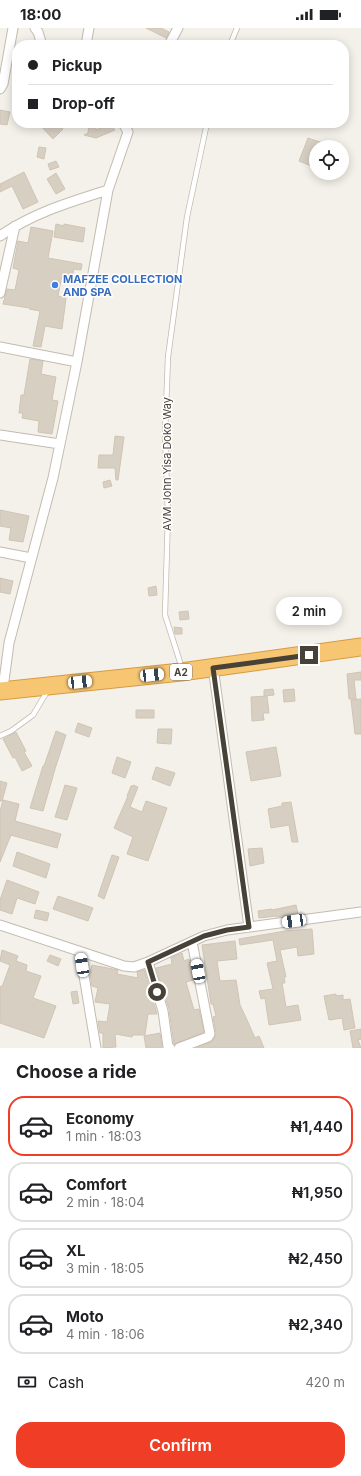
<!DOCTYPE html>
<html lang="en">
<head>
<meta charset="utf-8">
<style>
	body { margin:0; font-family:Inter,sans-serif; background:#f2f2f2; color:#202124; height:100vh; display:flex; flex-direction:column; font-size:15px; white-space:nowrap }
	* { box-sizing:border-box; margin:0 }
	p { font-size:13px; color:#757577 }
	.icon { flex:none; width:22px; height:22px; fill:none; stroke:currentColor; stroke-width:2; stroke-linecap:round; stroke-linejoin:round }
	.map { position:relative; height:1020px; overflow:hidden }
	.drawer { display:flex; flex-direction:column; background:#fff; flex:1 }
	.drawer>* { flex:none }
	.guide { position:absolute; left:12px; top:12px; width:337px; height:88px; border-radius:16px; box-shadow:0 2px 10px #0003; display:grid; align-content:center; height:88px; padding:0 16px; background:#fff }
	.fabs { position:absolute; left:309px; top:112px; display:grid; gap:8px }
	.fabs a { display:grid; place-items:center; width:40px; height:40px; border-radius:50%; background:#fff; box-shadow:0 2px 10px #0003; font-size:20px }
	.end { position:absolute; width:18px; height:18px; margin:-9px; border:5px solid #484138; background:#fff; box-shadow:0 0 0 2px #fff }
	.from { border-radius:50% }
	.bubble { position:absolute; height:28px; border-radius:14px; background:#fff; box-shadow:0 2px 10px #0003; font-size:13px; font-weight:600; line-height:28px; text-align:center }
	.car { position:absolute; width:12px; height:24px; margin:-12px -6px; border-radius:5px; box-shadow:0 0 3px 1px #0007; background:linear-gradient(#fff 24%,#345 0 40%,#fff 0 76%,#345 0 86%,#fff 0) }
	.guide b { display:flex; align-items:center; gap:14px; height:38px; font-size:15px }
	.guide b+b { border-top:1px solid #e0e0e0 }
	.guide i { width:10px; height:10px; background:#202124 }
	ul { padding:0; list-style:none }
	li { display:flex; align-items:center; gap:12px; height:60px; margin:0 8px 6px; padding:0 8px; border:2px solid #e0e0e0; border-radius:16px }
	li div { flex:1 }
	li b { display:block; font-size:15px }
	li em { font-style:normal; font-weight:600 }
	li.current { border-color:#ef3d26 }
	li>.icon { width:36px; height:36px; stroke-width:1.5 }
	h2 { padding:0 16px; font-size:18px; line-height:48px }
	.pay { display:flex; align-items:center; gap:10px; height:44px; padding:0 16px; font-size:15px }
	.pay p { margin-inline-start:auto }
	.primary-button { display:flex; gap:8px; margin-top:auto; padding:8px 16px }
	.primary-button a { flex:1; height:46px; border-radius:16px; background:#ef3d26; color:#fff; font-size:16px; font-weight:600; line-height:46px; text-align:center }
	.status { display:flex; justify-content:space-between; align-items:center; height:28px; padding:0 20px; background:#fff; direction:ltr }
	.status svg { height:11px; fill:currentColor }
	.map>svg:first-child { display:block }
	.building { fill:#d8cfc3; stroke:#d0c4b4 }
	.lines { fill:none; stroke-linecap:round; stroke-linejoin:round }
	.lane-casing { stroke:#c3bbb0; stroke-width:6 }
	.street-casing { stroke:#c3bbb0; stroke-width:11 }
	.highway-casing { stroke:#d69b42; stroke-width:19 }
	.lane { stroke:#fff; stroke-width:4.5 }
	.street { stroke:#fff; stroke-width:9 }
	.highway { stroke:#f7c673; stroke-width:17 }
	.route { stroke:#484138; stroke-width:5 }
	.shop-dot { fill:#3f7fe0; stroke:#fff; stroke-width:1.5 }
	.labels { text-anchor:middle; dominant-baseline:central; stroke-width:3; stroke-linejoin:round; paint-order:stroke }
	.shield { fill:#fff; stroke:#7f7a74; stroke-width:1 }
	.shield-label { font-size:10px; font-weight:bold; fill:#484138 }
	.shop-label { font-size:11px; font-weight:bold; fill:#366cbe; stroke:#fff; text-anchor:start }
	.street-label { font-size:11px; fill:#484138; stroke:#fff }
</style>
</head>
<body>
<div class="status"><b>18:00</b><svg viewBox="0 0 49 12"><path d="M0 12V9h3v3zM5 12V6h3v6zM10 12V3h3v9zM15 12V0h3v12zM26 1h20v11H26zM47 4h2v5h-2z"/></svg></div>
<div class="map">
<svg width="361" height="1020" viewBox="0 0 361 1020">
	<rect width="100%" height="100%" fill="#f4f1ea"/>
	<path class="building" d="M146 0H161L169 4 166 10Z
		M0 82 10 84 7 97 0 96Z
		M38 95H57L63 101 53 111Z
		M89 95H96V102L110 96 115 102 96 110 84 107 88 105Z
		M308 110 332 118 316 119V133L314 139 299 133Z
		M39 119 46 120 44 131 37 129Z
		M56 133 59 139 50 142 48 136Z
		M24 144 38 174 23 181 12 158 0 164V156Z
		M56 145 65 161 56 166 47 151Z
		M56 196 64 198V196L85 200 83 214 54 209Z
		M31 199 53 203 48 230 82 236 81 242 74 241 72 249 62 247 58 268 66 270 62 301 45 298 41 319 33 318 40 283 29 281 30 280 3 276 7 261 15 262 19 242 13 240 18 213 28 215Z
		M30 331 43 333 41 346 56 349 52 372 58 373 52 406 38 404 39 393 22 390 23 385H19L21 367H24Z
		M115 408 124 409 118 452H116L115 440H98L99 427H113Z
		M110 452 112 458 104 460 103 454Z
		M0 482 29 488 23 514 9 512 11 500 0 498Z
		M0 550 13 553 10 566 0 564Z
		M156 558 157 567 149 568 148 560Z
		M188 583 189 591 180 592 179 584Z
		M174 599 182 600V606H175Z
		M361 644V652H354L356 671H349L347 646Z
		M273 661 274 667 264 668V662Z
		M294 661 295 673 284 674 283 662Z
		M267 668 269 685H263L264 692 252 693 251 669Z
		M361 671V706H355L351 672Z
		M136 682H154V690H136Z
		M78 695 92 700 89 709 75 704Z
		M158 701H172L171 716 157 715Z
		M56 703 66 707 55 741 43 783 30 780 43 738H44Z
		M16 704 26 723 24 724 32 738 22 743 15 729 13 730 3 711Z
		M276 719 281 748 251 753 246 724Z
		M117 729 131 734 125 750 112 745Z
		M156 739 175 745 170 758 152 751Z
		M0 753 7 755 2 773H0Z
		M65 757 77 760 67 792 55 789Z
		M133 757 138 759 130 779 142 784 146 773 167 780 148 833 127 826 133 809 114 800 128 768H127L131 758H133Z
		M3 772 19 776 15 793 61 806 57 820 11 807 0 834V783Z
		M291 774 298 814H292L289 797 271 800 268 781 282 778V775Z
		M262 820 264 835 250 838 248 821Z
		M17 824 50 836 46 850 13 838Z
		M112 827 119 829 104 871 98 868Z
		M7 852 39 864 35 876 17 870 12 886 0 882V872Z
		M58 868 93 880 88 893 53 881Z
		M296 877 298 886 276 889V888L259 890 258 883 272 881V882Z
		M36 882 49 885 47 893 34 890Z
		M312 901 314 926 298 928 297 919 280 922 286 949H284L285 955H282L286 979 298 977 301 992 269 997 265 970 261 971 259 963 273 961 267 935 277 933 273 912 240 917 239 911 285 903Z
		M235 913 237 931 217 933 220 953 236 952 240 977 247 992 255 1010 259 1008 264 1020H196L211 1014 215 1009 216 1005 213 989 216 988 213 976H211L202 917Z
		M2 922 18 928 16 933 27 937 26 943 41 948 33 970 56 978 44 1010 0 995V958L2 959 10 937 0 933Z
		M182 925 184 933 189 931 193 952 186 954 194 982 199 981 204 1004 174 1016 169 981 156 940 172 936 171 930Z
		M50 927 61 931 58 938 47 933Z
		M92 937 118 942 117 946 138 950 137 944 144 942 157 986H148L145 1007H133L132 1009 115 1006 116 1019 103 1020V1005H100L98 993 107 994 110 976 95 974 98 960 92 958 90 946Z
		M77 963 79 975 73 976 71 964Z
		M336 966V968L343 967V972L350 971 355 1000 344 1002 342 990 329 992 324 968Z
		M361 1001V1011L358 1012 361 1020H353L350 1003Z
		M160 1005 162 1020H146L144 1008Z"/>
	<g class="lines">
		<defs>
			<path id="lane" d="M230 17 237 0
				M180 634 165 587 168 486 165 407 168 329 187 189 207 95
				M0 708 11 703 33 687 48 662"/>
			<path id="street" d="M35 0 38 4 42 17
				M86 17 89 0
				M169 17 178 0
				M0 61 3 56 13 0
				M0 208C33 185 70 174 108 162
				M0 265 15 198
				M0 319 77 334
				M0 407 60 416
				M0 524 31 530
				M213 639 249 899
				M4 653 9 615 53 450 77 334 108 162 128 104 123 95
				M0 897 124 938 134 939 148 934 204 908 227 902 361 884
				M80 924 96 1020
				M148 934 163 983 168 1019 170 1020
				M179 1020 208 1009 210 1006 192 914"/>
			<path id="highway" d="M0 663 181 644 361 619"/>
		</defs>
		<use href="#lane" class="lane-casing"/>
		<use href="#street" class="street-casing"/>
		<use href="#highway" class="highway-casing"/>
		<use href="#lane" class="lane"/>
		<use href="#street" class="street"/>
		<use href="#highway" class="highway"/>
	</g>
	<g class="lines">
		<path class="route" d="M157 964 148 934 204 908 227 902 249 899 213 640 309 627"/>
	</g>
	<circle class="shop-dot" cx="55" cy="257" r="4"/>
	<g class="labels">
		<rect class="shield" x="170" y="636" width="22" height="16" rx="3"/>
		<g class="shield-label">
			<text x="181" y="644">A2</text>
		</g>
		<g class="shop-label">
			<text x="63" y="251">MAFZEE COLLECTION<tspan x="63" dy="13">AND SPA</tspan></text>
		</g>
		<g class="street-label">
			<text transform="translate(167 436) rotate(-90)">AVM John Yisa Doko Way</text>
		</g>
	</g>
</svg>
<div class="fabs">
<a><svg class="icon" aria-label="locate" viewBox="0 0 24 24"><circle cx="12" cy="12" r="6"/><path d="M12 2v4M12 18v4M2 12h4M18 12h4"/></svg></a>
</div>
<i class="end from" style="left:157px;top:964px"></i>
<i class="end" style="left:309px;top:627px"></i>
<div class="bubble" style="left:276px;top:569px;width:66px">2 min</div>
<i class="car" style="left:152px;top:647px;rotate:84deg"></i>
<i class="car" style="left:80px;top:654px;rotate:84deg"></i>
<i class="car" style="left:294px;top:893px;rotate:262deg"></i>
<i class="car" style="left:82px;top:937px;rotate:351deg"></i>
<i class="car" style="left:198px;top:943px;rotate:349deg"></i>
<div class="guide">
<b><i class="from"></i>Pickup</b>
<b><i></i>Drop-off</b>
</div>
</div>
<section class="drawer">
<h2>Choose a ride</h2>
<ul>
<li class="current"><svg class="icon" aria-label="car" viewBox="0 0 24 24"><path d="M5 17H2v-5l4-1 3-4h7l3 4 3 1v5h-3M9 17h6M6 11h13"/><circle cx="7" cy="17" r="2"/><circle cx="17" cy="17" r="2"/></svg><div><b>Economy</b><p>1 min · 18:03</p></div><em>₦1,440</em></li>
<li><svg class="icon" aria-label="car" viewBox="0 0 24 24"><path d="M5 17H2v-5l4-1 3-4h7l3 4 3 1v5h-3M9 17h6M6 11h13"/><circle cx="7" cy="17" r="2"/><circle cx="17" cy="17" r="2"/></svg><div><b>Comfort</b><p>2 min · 18:04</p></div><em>₦1,950</em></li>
<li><svg class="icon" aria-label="car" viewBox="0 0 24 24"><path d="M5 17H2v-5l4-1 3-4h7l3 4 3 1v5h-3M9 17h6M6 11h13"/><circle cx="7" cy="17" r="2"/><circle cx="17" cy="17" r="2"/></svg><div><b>XL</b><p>3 min · 18:05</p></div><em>₦2,450</em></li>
<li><svg class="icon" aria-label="car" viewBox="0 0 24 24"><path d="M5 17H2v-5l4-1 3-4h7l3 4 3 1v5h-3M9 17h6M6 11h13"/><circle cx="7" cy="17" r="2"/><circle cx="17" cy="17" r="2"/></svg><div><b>Moto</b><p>4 min · 18:06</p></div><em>₦2,340</em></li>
</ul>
<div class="pay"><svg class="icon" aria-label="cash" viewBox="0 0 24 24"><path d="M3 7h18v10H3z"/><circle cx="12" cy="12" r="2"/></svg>Cash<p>420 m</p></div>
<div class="primary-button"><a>Confirm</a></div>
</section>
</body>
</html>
